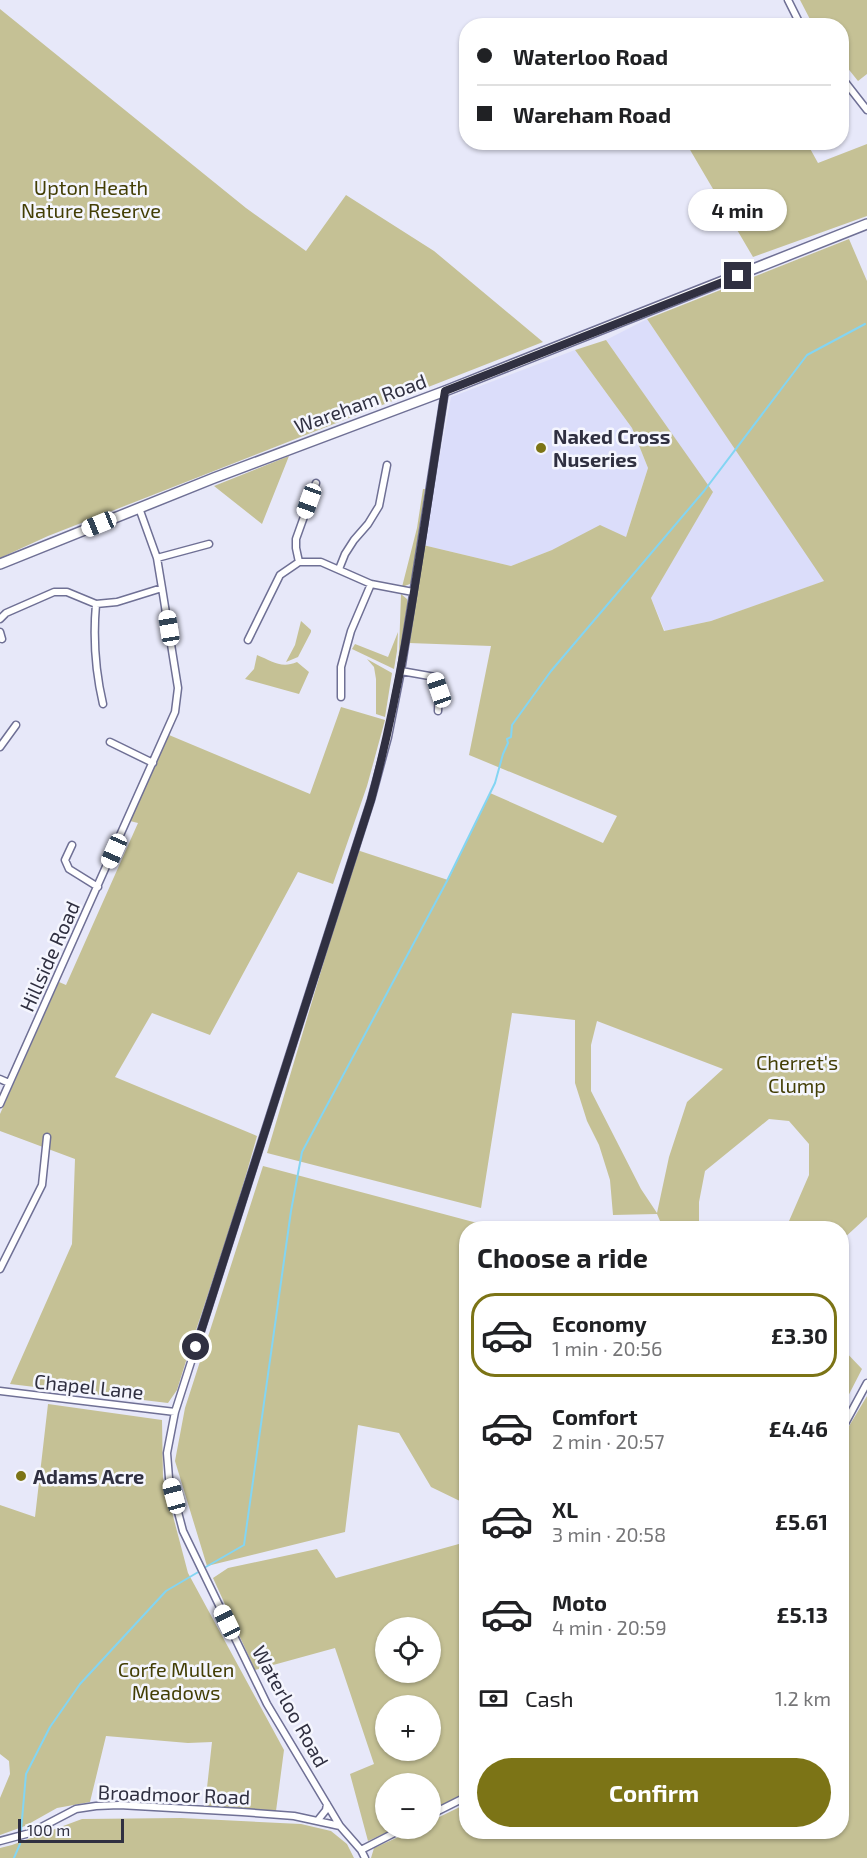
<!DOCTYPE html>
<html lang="en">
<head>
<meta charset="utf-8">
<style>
	body { margin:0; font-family:"Exo 2",sans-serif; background:#f6f6f6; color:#202124; height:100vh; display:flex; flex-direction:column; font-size:22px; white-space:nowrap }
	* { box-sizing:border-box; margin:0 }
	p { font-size:20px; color:#757577 }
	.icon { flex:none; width:33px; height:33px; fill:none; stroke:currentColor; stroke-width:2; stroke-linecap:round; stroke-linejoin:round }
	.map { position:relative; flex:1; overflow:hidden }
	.sheet { position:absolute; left:459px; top:1221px; width:390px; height:618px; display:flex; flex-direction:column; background:#fff; border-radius:24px; box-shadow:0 2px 4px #0004 }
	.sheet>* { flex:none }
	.hud { position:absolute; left:459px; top:18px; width:390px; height:132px; border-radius:24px; box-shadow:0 2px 4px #0004; display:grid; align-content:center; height:132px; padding:0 18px; background:#fff }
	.buttons { position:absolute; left:375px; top:1617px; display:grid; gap:12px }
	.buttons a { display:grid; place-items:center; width:66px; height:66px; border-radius:50%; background:#fff; box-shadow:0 2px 4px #0004; font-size:30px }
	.scale { position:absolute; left:18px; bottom:15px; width:106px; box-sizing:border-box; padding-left:6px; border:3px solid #303041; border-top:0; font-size:16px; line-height:21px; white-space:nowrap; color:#303041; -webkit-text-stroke:4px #f5f6fe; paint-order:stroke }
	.end { position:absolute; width:27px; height:27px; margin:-14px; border:8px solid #303041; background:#fff; box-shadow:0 0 0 3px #fff }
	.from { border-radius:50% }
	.bubble { position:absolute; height:42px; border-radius:21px; background:#fff; box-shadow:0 2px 4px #0004; font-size:20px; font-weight:700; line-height:42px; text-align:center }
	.car { position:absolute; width:18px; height:36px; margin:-18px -9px; border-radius:8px; box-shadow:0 0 4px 2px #0007; background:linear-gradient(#fff 24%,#345 0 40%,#fff 0 76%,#345 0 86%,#fff 0) }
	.hud b { display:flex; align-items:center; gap:21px; height:57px; font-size:22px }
	.hud b+b { border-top:2px solid #e0e0e0 }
	.hud i { width:15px; height:15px; background:#202124 }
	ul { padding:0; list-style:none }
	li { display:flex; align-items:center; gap:18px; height:84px; margin:0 12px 9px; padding:0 6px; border:3px solid transparent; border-radius:24px }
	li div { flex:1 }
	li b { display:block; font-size:22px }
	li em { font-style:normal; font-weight:700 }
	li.active { border-color:#7c7416 }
	li>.icon { width:54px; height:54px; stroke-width:1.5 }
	h2 { padding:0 18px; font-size:27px; line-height:72px }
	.pay { display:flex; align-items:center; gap:15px; height:66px; padding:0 18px; font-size:22px }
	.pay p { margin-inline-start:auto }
	.button { display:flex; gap:12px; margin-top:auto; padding:12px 18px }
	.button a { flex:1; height:69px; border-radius:36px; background:#7c7416; color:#fff; font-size:24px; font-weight:700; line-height:69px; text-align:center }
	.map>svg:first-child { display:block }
	.built { fill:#dbddfa }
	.green { fill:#c5c195; fill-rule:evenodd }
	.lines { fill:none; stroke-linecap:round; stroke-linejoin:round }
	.stream { stroke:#83d5f3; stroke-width:2 }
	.street-casing { stroke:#6f7095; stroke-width:9 }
	.secondary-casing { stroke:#6f7095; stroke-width:12 }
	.street { stroke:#fff; stroke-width:6 }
	.secondary { stroke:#fff; stroke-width:9 }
	.route { stroke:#303041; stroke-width:8 }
	.poi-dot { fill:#7c7416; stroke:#f5f6fe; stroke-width:2 }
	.labels { text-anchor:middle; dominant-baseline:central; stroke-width:5; stroke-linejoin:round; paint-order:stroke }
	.park-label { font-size:20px; fill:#433e05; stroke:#f5f6fe }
	.street-label { font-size:20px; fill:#303041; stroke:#f5f6fe }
	.poi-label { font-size:20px; font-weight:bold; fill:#303041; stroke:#f5f6fe; text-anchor:start }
</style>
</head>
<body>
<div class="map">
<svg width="867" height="1858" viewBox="0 0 867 1858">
	<rect width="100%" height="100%" fill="#e7e8f9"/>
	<path class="built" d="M647 319 825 581 711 621 665 631 651 598 712 492 606 340Z
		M575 350 632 428 648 468 626 537 552 550 511 566 423 545 451 397Z"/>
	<path class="green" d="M800 0H867V74L858 81 842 61V26L813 25Z
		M0 9 246 208 306 251 346 195 434 251 543 342 48 536 0 558Z
		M686 143H807L818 163 867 144V216L753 257Z
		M849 239 867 281V1217L842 1240V1228H786L809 1175V1144L789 1121 769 1119 705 1171 699 1202V1228H663L657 1214 613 1215 610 1180 599 1145 587 1121 575 1083V1020L512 1013 481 1208 267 1153 357 850 448 880 490 793 603 843 617 816 469 755 491 646 409 643 423 545 511 566 552 550 600 525 626 537 648 468 632 428 575 350 606 340 713 492 651 598 664 631 711 621 824 581 647 319ZM597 1021 723 1069 687 1102 669 1157 657 1213 641 1189 591 1091V1045Z
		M289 456 262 524 214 486Z
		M423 489H425L412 581 410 584 402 587 417 528Z
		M401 594 407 599 408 604 399 672 397 670 399 651Z
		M301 621 311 630V632L298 657 286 662 295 645Z
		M398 632 397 651 394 669 352 649 355 644 388 657Z
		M257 655C272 661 281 669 297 662L309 672 299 694 245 679 254 669Z
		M367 659 392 673 385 717 376 714V679L374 667Z
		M341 707 385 720 367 786 333 884 298 872 210 1035 152 1013 115 1077 257 1136C234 1222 203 1305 177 1390L168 1403 10 1384 72 1244 75 1159 0 1131V1114L59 982 66 985 138 823 130 821 169 735 310 794Z
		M263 1166 496 1228H466V1513L464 1503 431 1487 399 1433 358 1425 345 1532 207 1566 175 1461 185 1408Z
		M842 1348 862 1369 842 1408Z
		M867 1396V1858H371L374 1848 416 1829 430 1828 431 1821 466 1804V1832H842V1438Z
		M48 1404 162 1420 163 1478 188 1573 284 1750 276 1811 205 1806 212 1742 188 1743 106 1736 90 1802 57 1808 25 1826 0 1835V1798L10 1774 9 1761 0 1754V1505L35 1517Z
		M466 1542V1793L431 1811 430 1784H386V1828L394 1829 368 1841 350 1774 374 1764 335 1648 255 1670 213 1578 228 1568 317 1549 336 1578ZM386 1628H430V1672H386ZM386 1706H430V1750H386Z
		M181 1818 301 1824 331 1831 347 1844 354 1858H0V1848L12 1845 82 1819Z"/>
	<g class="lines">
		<path class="stream" d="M204 1568 244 1545 291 1211 302 1152 447 881 495 783 503 754 508 743 507 739 511 737 512 725 551 671 704 491 807 355 865 324
			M21 1831 26 1774 50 1727 80 1684 166 1591 200 1571
			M14 1858 20 1844"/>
		<defs>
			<path id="street" d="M788 0 801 26
				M842 78 867 110
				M157 558 209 544
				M299 562 296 548V539L316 483
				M339 569 345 554 354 540 368 524 379 506 387 465
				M96 604C93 638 95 670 103 704
				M0 619 6 613 54 592H67L96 604 117 602 162 588
				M0 632 2 639
				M248 640 280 575 299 562H321L371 584 413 592
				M401 671 435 677 439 689 438 711
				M341 697V667L351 631 371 584
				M110 742 153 763
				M0 747 16 725
				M72 845 65 860 69 869 98 887
				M0 1079 9 1083
				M0 1104 175 712 178 688 162 588 157 558 139 508
				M0 1269 42 1185 47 1137
				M0 1391 175 1412
				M842 1429 867 1383
				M430 1815 466 1797
				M318 1820 326 1810 327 1804
				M0 1841 30 1833 76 1809 96 1806 119 1805 242 1812 294 1816 340 1826
				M361 1850 404 1828
				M365 1858 361 1850 340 1826 267 1704 183 1531 169 1478 167 1453 175 1412 371 800 388 737 401 671 445 391"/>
			<path id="secondary" d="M0 564 214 478 445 391 867 224"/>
		</defs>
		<use href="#street" class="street-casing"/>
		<use href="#secondary" class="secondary-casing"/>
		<use href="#street" class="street"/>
		<use href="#secondary" class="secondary"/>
	</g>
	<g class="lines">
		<path class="route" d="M196 1347 371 800C407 666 423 528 445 391L738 276"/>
	</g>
	<g class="poi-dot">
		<circle cx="541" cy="448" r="6"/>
		<circle cx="21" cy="1476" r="6"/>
	</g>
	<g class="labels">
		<g class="park-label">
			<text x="91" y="187">Upton Heath<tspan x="91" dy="23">Nature Reserve</tspan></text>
			<text x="797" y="1062">Cherret's<tspan x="797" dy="23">Clump</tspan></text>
			<text x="176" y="1669">Corfe Mullen<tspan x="176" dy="23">Meadows</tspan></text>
		</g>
		<g class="street-label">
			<text transform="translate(360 403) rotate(-20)">Wareham Road</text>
			<text transform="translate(49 956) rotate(-66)">Hillside Road</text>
			<text transform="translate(89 1386) rotate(6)">Chapel Lane</text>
			<text transform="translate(291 1706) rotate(61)">Waterloo Road</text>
			<text transform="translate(174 1794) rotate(2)">Broadmoor Road</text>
		</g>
		<g class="poi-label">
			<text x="553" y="436">Naked Cross<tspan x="553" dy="23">Nuseries</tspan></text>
			<text x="33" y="1476">Adams Acre</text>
		</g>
	</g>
</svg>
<div class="buttons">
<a><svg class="icon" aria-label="locate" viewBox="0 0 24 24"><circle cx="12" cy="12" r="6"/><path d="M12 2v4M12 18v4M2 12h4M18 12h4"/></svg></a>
<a>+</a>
<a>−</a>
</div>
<div class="scale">100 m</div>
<i class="end from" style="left:196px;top:1347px"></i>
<i class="end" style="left:738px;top:276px"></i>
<div class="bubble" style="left:688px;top:189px;width:99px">4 min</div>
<i class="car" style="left:309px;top:501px;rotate:200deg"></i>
<i class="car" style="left:99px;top:524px;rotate:248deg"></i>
<i class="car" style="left:169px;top:628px;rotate:351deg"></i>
<i class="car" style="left:439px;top:690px;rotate:341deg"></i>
<i class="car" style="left:114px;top:851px;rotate:204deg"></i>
<i class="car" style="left:174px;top:1496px;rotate:345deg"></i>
<i class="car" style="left:227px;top:1622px;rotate:334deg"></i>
<div class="hud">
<b><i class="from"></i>Waterloo Road</b>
<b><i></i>Wareham Road</b>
</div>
<section class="sheet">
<h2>Choose a ride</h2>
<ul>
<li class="active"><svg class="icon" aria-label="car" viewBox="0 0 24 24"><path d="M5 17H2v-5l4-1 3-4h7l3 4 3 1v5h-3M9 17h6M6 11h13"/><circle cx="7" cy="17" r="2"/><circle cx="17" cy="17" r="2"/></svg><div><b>Economy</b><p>1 min · 20:56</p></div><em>£3.30</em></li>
<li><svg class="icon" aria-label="car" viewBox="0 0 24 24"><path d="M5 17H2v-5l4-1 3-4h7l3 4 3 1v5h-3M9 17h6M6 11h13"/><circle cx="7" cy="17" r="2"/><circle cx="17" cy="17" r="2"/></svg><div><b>Comfort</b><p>2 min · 20:57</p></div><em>£4.46</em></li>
<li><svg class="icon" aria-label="car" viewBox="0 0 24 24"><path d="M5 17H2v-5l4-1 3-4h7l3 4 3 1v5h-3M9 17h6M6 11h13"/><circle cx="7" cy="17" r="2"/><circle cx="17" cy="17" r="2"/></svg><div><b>XL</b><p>3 min · 20:58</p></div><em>£5.61</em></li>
<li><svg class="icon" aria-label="car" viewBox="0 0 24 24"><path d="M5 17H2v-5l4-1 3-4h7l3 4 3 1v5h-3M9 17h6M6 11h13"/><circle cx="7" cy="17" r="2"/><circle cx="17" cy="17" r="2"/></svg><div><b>Moto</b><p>4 min · 20:59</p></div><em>£5.13</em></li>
</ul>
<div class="pay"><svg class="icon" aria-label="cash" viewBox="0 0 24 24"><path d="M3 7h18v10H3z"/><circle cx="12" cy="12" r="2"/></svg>Cash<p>1.2 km</p></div>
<div class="button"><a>Confirm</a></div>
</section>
</div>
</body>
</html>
